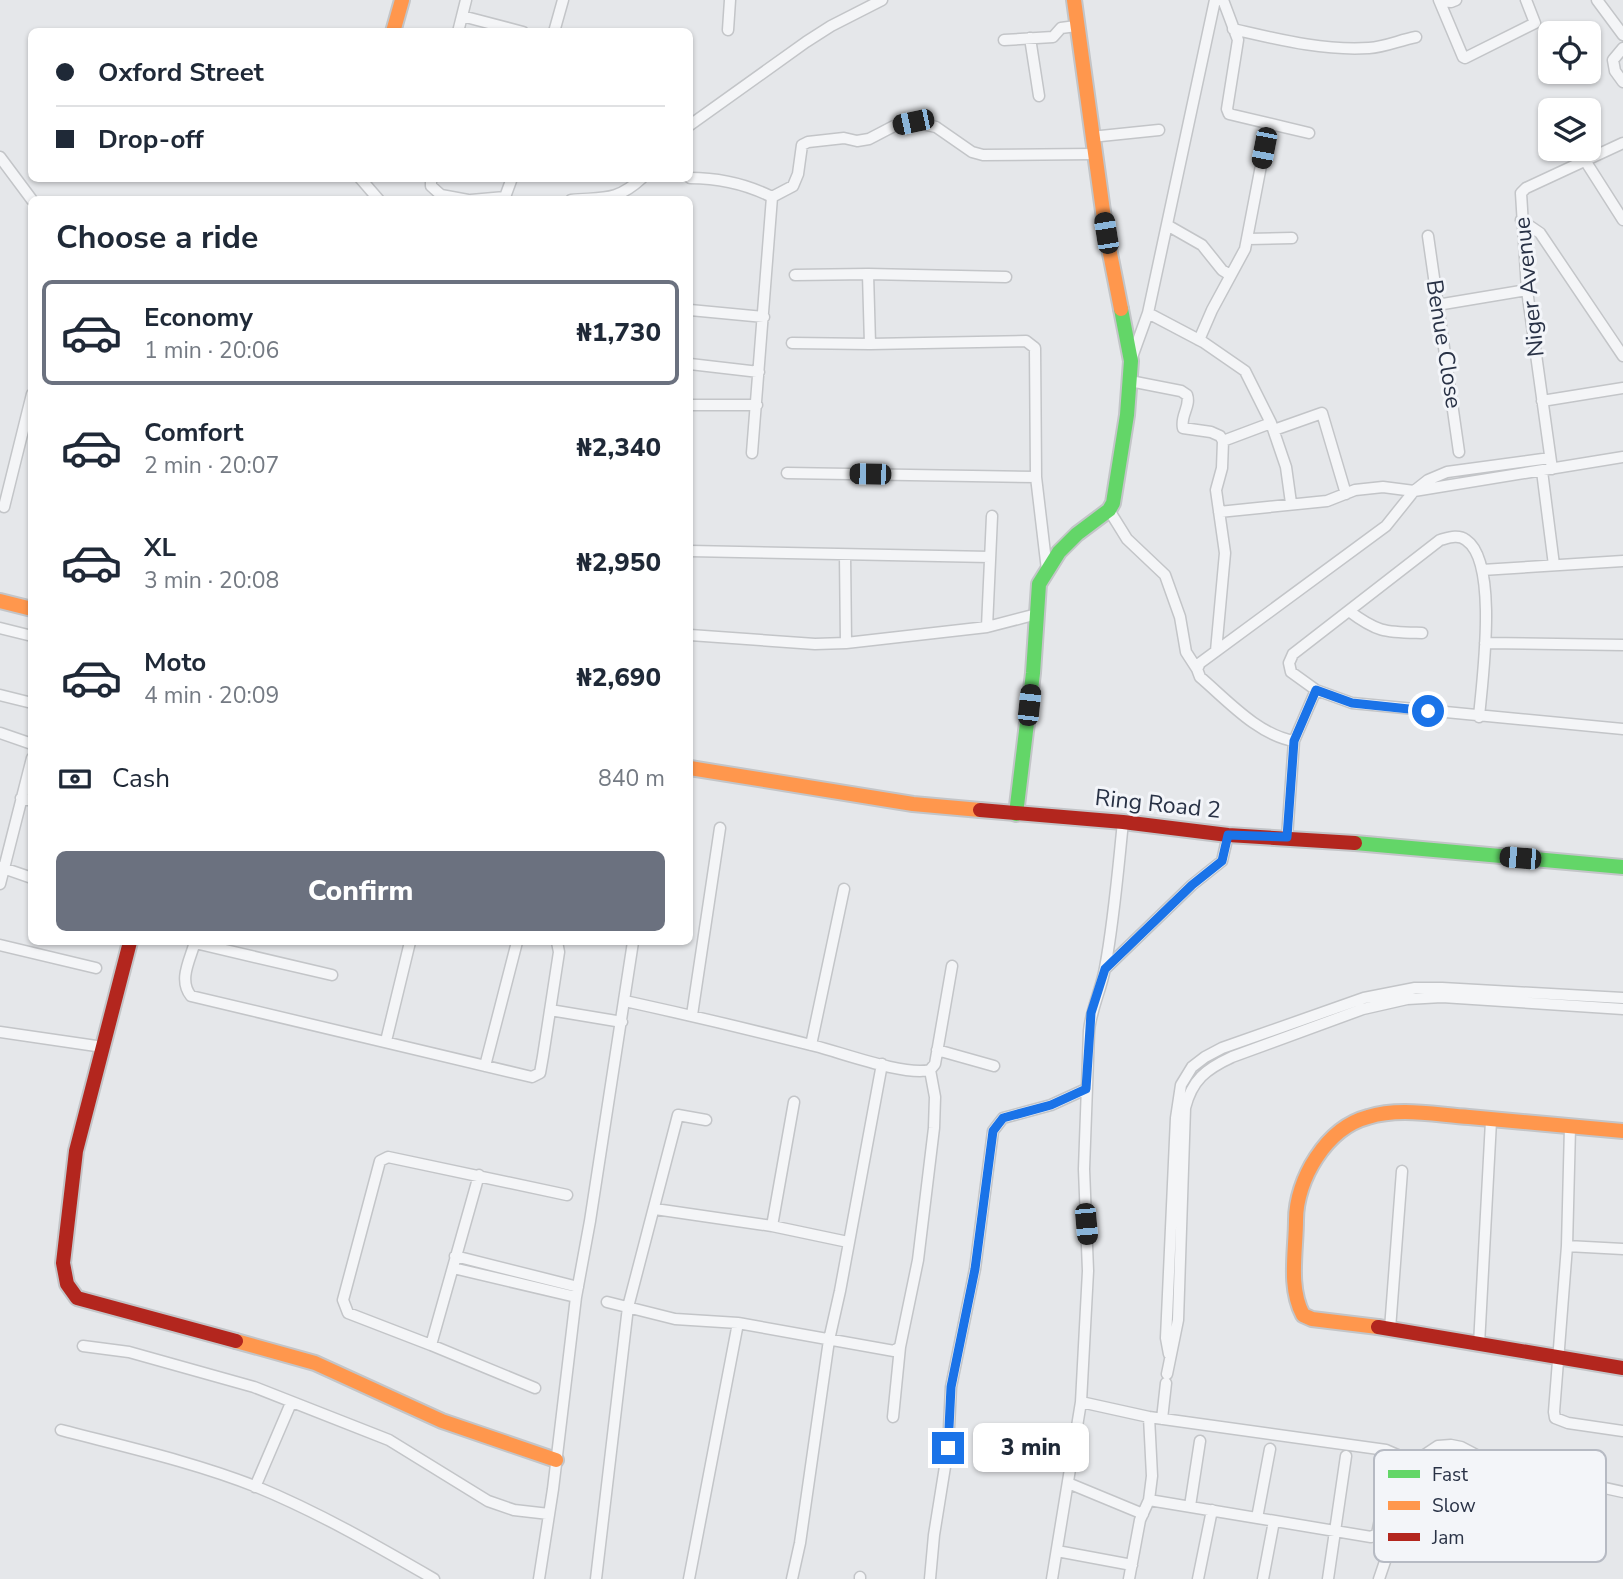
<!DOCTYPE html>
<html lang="en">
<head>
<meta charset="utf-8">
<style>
	body { margin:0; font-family:"Nunito Sans",sans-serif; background:#f2f2f3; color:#1f2937; height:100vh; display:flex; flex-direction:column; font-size:26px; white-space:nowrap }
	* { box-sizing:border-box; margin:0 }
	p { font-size:23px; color:#747a83 }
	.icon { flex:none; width:38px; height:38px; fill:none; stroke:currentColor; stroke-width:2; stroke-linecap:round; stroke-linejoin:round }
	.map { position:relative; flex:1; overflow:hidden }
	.panel { position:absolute; left:28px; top:196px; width:665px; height:749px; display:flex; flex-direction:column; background:#fff; border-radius:10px; box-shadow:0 2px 5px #0004 }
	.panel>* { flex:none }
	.top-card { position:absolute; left:28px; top:28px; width:665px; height:154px; border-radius:10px; box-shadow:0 2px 5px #0004; display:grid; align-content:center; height:154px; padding:0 28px; background:#fff }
	.controls { position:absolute; left:1538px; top:21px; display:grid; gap:14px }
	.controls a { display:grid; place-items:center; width:63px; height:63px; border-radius:10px; background:#fff; box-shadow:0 2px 5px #0004; font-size:35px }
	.end { position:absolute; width:32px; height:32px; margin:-16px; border:9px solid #1a73e8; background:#fff; box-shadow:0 0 0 4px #fff }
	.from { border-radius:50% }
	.bubble { position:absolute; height:49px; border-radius:10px; background:#fff; box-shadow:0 2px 5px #0004; font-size:23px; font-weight:800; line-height:49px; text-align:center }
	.car { position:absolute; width:21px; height:42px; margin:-21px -10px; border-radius:9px; box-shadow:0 0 5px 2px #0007; background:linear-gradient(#222 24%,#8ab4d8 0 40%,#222 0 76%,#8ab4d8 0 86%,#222 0) }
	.top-card b { display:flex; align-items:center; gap:24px; height:66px; font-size:26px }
	.top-card b+b { border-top:2px solid #e0e1e3 }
	.top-card i { width:18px; height:18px; background:#1f2937 }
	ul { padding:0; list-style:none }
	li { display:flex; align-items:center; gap:21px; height:105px; margin:0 14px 10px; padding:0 14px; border:4px solid transparent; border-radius:10px }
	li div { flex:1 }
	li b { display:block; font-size:26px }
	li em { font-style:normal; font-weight:800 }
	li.current { border-color:#6b717f }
	li>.icon { width:63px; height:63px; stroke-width:1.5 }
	h2 { padding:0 28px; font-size:32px; line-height:84px }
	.pay { display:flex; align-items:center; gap:18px; height:77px; padding:0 28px; font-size:26px }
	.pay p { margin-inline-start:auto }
	.primary-button { display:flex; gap:14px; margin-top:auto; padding:14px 28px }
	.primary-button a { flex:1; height:80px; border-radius:10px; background:#6b717f; color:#fff; font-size:28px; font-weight:800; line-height:80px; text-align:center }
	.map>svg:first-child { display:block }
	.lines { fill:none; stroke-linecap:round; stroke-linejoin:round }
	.street-casing { stroke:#c3c5c8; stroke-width:13 }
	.fast-casing { stroke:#c3c5c8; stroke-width:18 }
	.slow-casing { stroke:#c3c5c8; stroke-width:18 }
	.jam-casing { stroke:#c3c5c8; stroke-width:18 }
	.street { stroke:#f4f5f7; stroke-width:10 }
	.fast { stroke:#63d668; stroke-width:14 }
	.slow { stroke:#ff974d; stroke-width:14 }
	.jam { stroke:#b3261e; stroke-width:14 }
	.route { stroke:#1a73e8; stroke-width:9 }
	.labels { text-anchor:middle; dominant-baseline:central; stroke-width:6; stroke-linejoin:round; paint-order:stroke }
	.street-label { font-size:23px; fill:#293246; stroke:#f3f5f9 }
	.key { fill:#f3f5f9; stroke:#b6bac3; stroke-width:2 }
	.key-label { font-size:19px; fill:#293246 }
</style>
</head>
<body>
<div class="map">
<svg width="1623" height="1579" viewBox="0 0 1623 1579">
	<rect width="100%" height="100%" fill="#e5e7ea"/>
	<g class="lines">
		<defs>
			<path id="street" d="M1223 0 1238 40 1227 109 1229 114 1309 133
				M1439 0 1463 57 1465 58 1535 23 1526 0
				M1597 0 1623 35
				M1440 1 1451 2 1456 0
				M462 16 523 32
				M1233 29C1277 39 1323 51 1369 48 1385 47 1400 40 1416 37
				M728 30 730 0
				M458 32 466 0
				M554 32 563 0
				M1030 38 1039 96
				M1004 40 1053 37 1061 28 1076 26
				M1623 48 1613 60 1615 71 1623 82
				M690 125 806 42 831 26 882 0
				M1091 137 1159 130
				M0 157 32 200
				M1586 162 1623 220
				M360 178 379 200
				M431 178V186L441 195 468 200
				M690 178C718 178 746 184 772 197L752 453
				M772 197 793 186 798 174 802 145 808 142 844 138 857 141 869 139 894 126 913 122 936 127 972 152 983 155 1094 154
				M471 200 505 197 512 178
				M571 200C603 197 616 202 642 178
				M1521 220 1540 233 1623 356
				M1167 225 1202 245 1222 270 1230 275
				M1428 236 1459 452
				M1248 239 1292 238
				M795 275 868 274
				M1006 277 868 274 870 344 1026 341 1035 348 1036 477 1047 570
				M1437 305 1527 290
				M690 310 764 317
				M1148 313 1203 342 1245 371 1271 423 1286 467 1291 503
				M1199 340 1212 310 1245 249 1269 124
				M792 343 870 344
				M1131 360 1148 313 1215 0
				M690 364 759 372
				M1130 381 1181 391 1187 395C1191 406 1180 416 1183 428L1211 432 1220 436 1223 441 1222 468 1216 490 1225 553 1216 651
				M1542 401 1623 388
				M690 405H757
				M1274 430 1322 413 1346 494
				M1223 441 1271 423
				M1552 469 1527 290 1521 193 1526 188 1623 143
				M1542 471 1554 565
				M787 473 1036 477
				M4 507 32 394
				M1109 510 1127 539 1165 575 1180 617 1186 652 1197 669
				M1219 512 1327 501 1355 490 1383 487 1414 491 1428 480 1447 472 1550 458
				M690 551 990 557
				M845 555 846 643
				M1482 570 1623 561
				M1349 611C1378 633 1386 632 1422 633
				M987 627 992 516
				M0 628 32 636
				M690 635 815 644 846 643 987 627 1037 614
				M1485 643 1623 645
				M0 695 32 703
				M1479 717C1482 681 1499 562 1466 540 1458 534 1448 538 1440 540L1293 654 1289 663 1291 672 1316 690 1352 703 1623 729
				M0 733 32 744
				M1294 741C1258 735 1227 700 1200 677L1197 669 1200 663 1386 526 1414 491 1623 457
				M21 798 32 801
				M1287 837 1294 741 1316 690
				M0 867 32 878
				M0 884 32 758
				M195 942C190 960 178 980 191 996L532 1077 540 1073 543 1056 559 952 557 942
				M195 943 332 975
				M0 945 96 968
				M1105 969 1192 885 1222 861 1228 835
				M625 1001C689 1015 752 1030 815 1046 843 1053 904 1076 930 1070
				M550 1010 622 1022
				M692 1015 720 828
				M0 1032 103 1047
				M386 1041 410 942
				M811 1045 844 889
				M937 1050 994 1066
				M485 1066 517 942
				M1570 1127 1567 1246 1554 1412 1555 1418 1568 1423 1623 1431
				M479 1175 431 1345 348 1313 343 1300 380 1161 388 1157 567 1195
				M655 1209 772 1226 848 1242
				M772 1226 794 1102
				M1567 1246 1623 1249
				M455 1256 578 1287
				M453 1268 576 1297
				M607 1302 675 1319 738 1323 894 1351 900 1347 918 1260 934 1128 935 1097 930 1070 935 1064 952 966
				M1390 1329 1402 1171
				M431 1345 535 1388
				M1479 1345 1491 1121
				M83 1346 129 1352 254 1387 389 1440 488 1501 514 1510 549 1514
				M1169 1354 1166 1338 1176 1118 1181 1085 1192 1067 1205 1057 1222 1048 1364 998 1415 988H1442L1623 998
				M1167 1374 1178 1320 1185 1108C1192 1080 1206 1069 1232 1057L1363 1009 1407 999 1442 997 1623 1009
				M1081 1402 1149 1417 1386 1450 1414 1462V1476L1379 1579
				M893 1417 900 1347
				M1162 1419 1166 1383
				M61 1430C126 1447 194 1462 257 1487 318 1512 377 1546 434 1579
				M1414 1462 1438 1446 1451 1445 1461 1447 1505 1470 1541 1474 1623 1492
				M1068 1483 1143 1514
				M255 1487 291 1403
				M1149 1500 1371 1537 1377 1534 1390 1470 1386 1450
				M1190 1506 1200 1441
				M1257 1518 1270 1449
				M1057 1551 1132 1565
				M539 1579 553 1489 576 1297 590 1221 633 942
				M596 1579 628 1307 678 1115 706 1120
				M689 1579 738 1323
				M792 1579 800 1543 829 1340 840 1291 882 1064
				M860 1579V1577
				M930 1579 934 1535 948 1448 951 1387 975 1269 993 1131 1003 1118 1051 1105 1086 1089
				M1052 1579 1081 1402 1088 1271 1084 1169 1089 1031C1091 1009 1101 990 1105 968 1114 920 1118 870 1123 822
				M1129 1579 1140 1520 1149 1500 1152 1476 1149 1417
				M1198 1579 1212 1510
				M1263 1579 1274 1521
				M1328 1579 1346 1456"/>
			<path id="fast" d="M1016 814 1033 673 1039 584 1059 552 1077 534 1109 510 1113 503 1127 415 1131 361 1121 309
				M1355 843 1623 867"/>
			<path id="slow" d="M1074 0 1106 233 1121 309
				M393 32 402 0
				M0 601 32 609
				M690 768 913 804 980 810
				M1378 1327 1312 1319 1303 1315C1288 1287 1296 1251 1296 1220 1296 1180 1326 1128 1368 1117 1400 1107 1436 1115 1469 1117 1520 1122 1572 1126 1623 1131
				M236 1341 315 1363 442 1421 556 1460"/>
			<path id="jam" d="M980 810 1123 822 1228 835 1355 843
				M130 942 76 1151 63 1263 67 1284 77 1298 236 1341
				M1378 1327 1623 1368"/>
		</defs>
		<use href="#street" class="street-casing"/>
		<use href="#fast" class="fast-casing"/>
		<use href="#slow" class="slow-casing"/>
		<use href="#jam" class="jam-casing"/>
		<use href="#street" class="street"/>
		<use href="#fast" class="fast"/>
		<use href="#slow" class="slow"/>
		<use href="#jam" class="jam"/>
	</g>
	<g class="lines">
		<path class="route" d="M948 1448 951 1387 975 1269 993 1131 1003 1118 1051 1105 1086 1089 1091 1013 1105 969 1192 885 1222 861 1228 835 1287 837 1294 741 1316 690 1352 703 1428 711"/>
	</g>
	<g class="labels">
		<g class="street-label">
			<text transform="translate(1529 287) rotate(-96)">Niger Avenue</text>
			<text transform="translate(1444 344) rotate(81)">Benue Close</text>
			<text transform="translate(1158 804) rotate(6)">Ring Road 2</text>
		</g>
	</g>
	<rect x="1374" y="1450" width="232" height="112" rx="10" class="key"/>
	<rect x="1388" y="1470" width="32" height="8" fill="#63d668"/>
	<rect x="1388" y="1501" width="32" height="9" fill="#ff974d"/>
	<rect x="1388" y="1533" width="32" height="8" fill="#b3261e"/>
	<g class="key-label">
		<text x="1432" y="1481">Fast</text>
		<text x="1432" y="1512">Slow</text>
		<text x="1432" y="1544">Jam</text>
	</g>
</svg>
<div class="controls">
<a><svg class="icon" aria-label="locate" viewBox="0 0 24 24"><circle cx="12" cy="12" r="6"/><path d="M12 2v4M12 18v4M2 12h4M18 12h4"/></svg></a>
<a><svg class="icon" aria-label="layers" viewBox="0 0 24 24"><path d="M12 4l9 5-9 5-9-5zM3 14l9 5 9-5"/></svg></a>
</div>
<i class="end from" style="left:1428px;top:711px"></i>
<i class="end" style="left:948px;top:1448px"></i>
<div class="bubble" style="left:973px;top:1423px;width:116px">3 min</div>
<i class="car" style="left:913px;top:122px;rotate:258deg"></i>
<i class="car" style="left:1264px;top:148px;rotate:191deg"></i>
<i class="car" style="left:1106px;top:233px;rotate:351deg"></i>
<i class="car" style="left:870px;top:474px;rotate:271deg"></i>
<i class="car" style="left:1029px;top:705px;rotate:6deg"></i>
<i class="car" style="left:1520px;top:858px;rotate:275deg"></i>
<i class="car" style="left:1086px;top:1224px;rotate:175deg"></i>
<div class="top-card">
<b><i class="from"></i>Oxford Street</b>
<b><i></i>Drop-off</b>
</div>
<section class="panel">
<h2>Choose a ride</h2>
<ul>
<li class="current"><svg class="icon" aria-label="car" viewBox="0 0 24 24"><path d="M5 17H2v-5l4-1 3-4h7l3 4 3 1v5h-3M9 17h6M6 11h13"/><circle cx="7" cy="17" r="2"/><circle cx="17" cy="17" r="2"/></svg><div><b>Economy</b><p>1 min · 20:06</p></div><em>₦1,730</em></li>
<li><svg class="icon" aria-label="car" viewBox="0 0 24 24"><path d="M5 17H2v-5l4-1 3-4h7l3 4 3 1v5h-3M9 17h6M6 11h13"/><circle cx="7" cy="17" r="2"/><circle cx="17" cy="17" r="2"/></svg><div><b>Comfort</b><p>2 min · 20:07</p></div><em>₦2,340</em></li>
<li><svg class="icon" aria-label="car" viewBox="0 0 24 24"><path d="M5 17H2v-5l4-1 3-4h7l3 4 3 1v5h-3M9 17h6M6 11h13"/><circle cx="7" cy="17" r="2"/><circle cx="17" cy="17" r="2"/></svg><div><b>XL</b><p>3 min · 20:08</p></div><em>₦2,950</em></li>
<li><svg class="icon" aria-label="car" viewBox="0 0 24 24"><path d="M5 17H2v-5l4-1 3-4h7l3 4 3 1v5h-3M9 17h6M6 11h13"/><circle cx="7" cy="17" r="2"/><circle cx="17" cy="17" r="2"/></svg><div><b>Moto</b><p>4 min · 20:09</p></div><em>₦2,690</em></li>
</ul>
<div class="pay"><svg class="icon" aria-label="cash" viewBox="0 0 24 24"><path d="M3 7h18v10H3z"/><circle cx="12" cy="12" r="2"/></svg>Cash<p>840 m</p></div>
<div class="primary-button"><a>Confirm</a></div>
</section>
</div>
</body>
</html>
